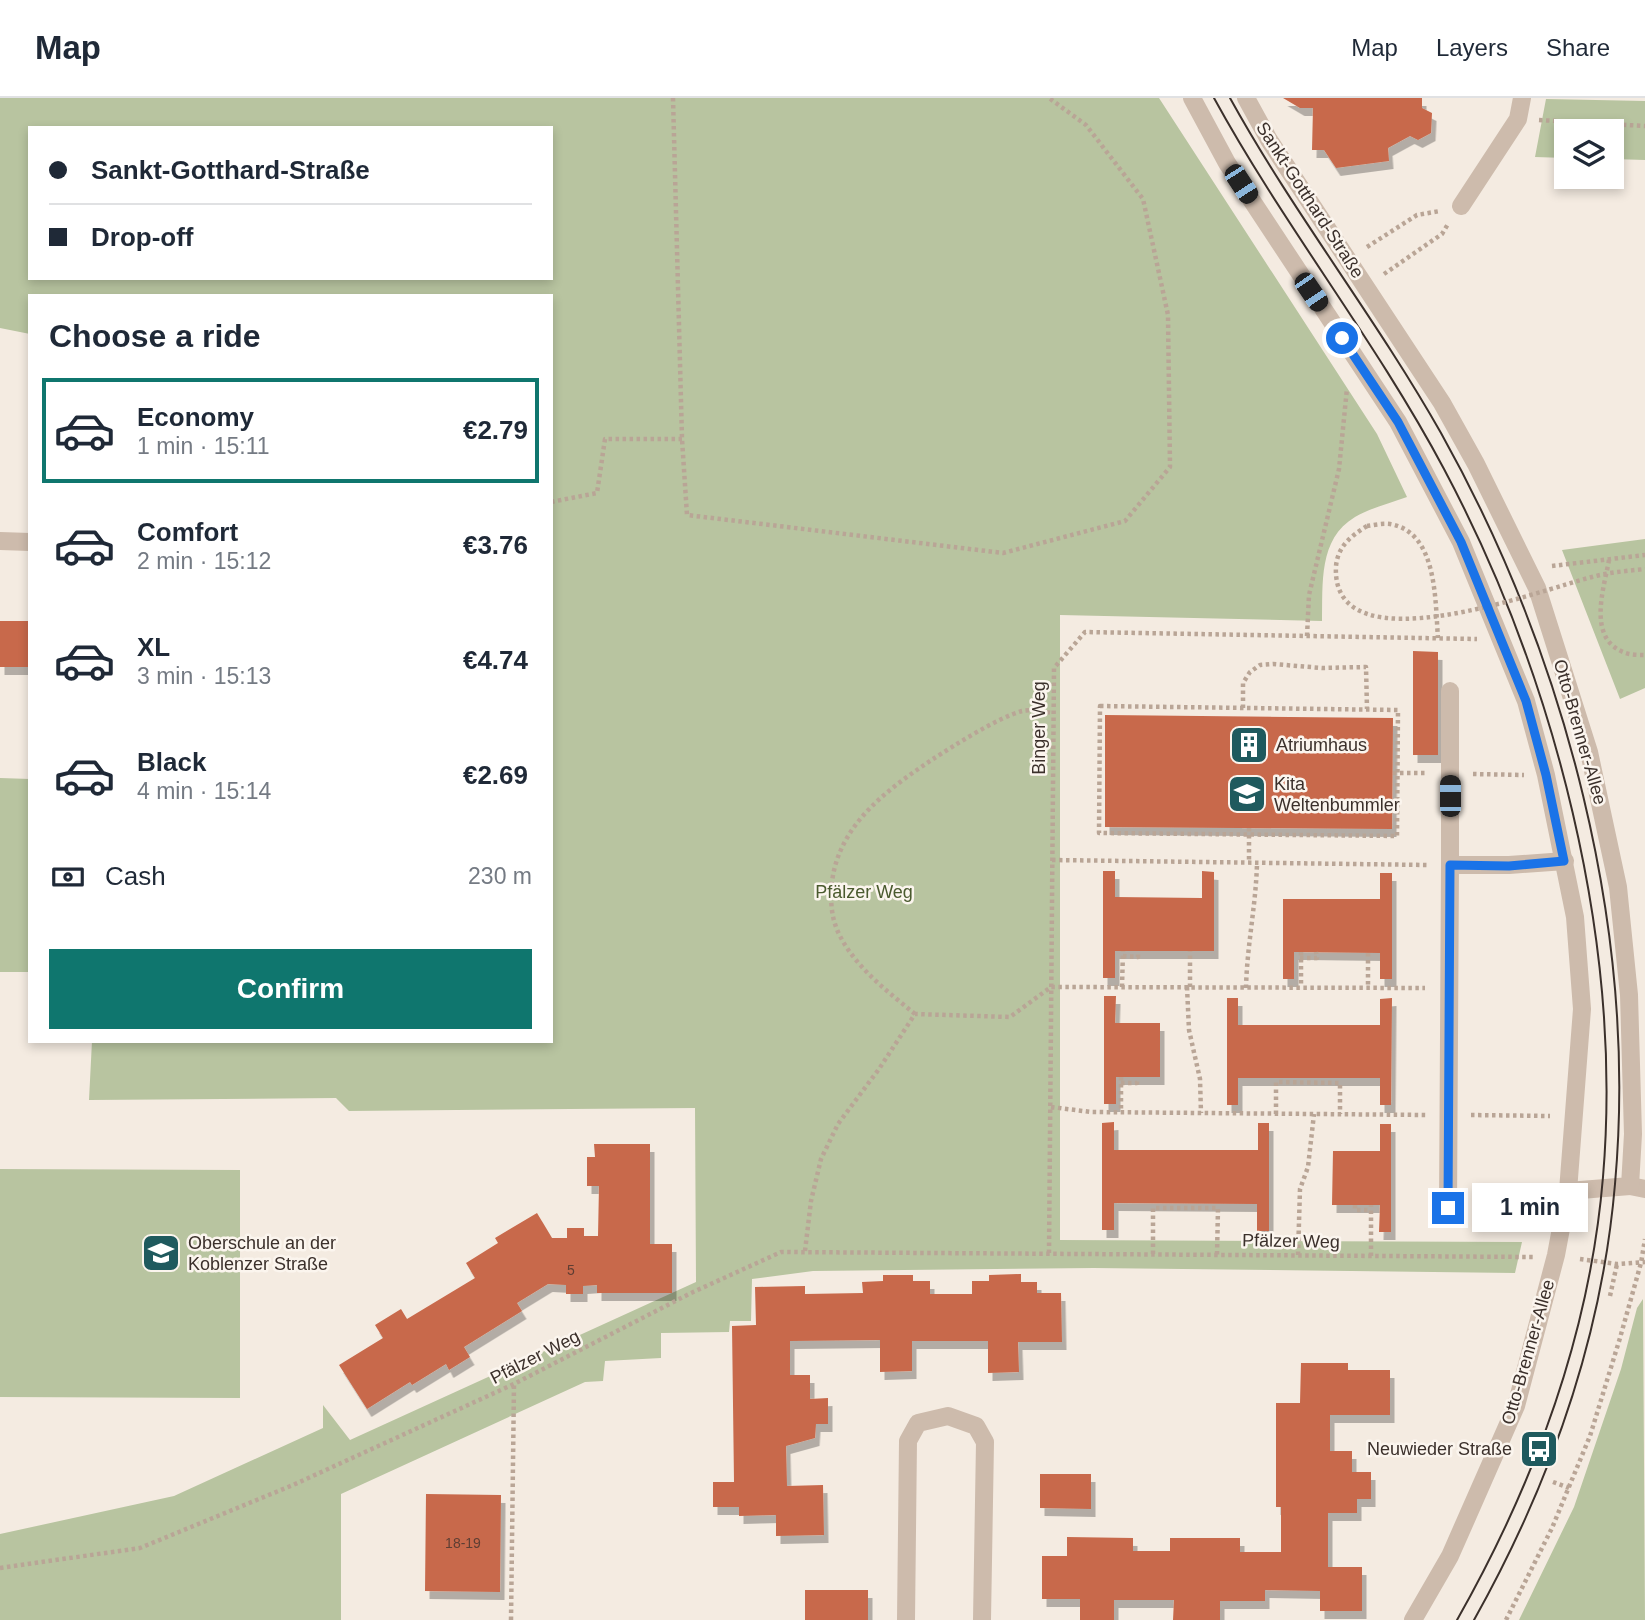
<!DOCTYPE html>
<html lang="en">
<head>
<meta charset="utf-8">
<style>
	body { margin:0; font-family:Arial,sans-serif; background:#f6f6f7; color:#1f2937; height:100vh; display:flex; flex-direction:column; font-size:26px; white-space:nowrap }
	* { box-sizing:border-box; margin:0 }
	p { font-size:23px; color:#747a83 }
	.icon { flex:none; width:38px; height:38px; fill:none; stroke:currentColor; stroke-width:2; stroke-linecap:round; stroke-linejoin:round }
	.map { position:relative; flex:1; overflow:hidden }
	.drawer { position:absolute; left:28px; top:196px; width:525px; height:749px; display:flex; flex-direction:column; background:#fff; border-radius:0px; box-shadow:0 4px 10px #0003 }
	.drawer>* { flex:none }
	.hud { position:absolute; left:28px; top:28px; width:525px; height:154px; border-radius:0px; box-shadow:0 4px 10px #0003; display:grid; align-content:center; height:154px; padding:0 21px; background:#fff }
	.buttons { position:absolute; left:1554px; top:21px; display:grid; gap:14px }
	.buttons a { display:grid; place-items:center; width:70px; height:70px; border-radius:0px; background:#fff; box-shadow:0 4px 10px #0003; font-size:35px }
	.end { position:absolute; width:32px; height:32px; margin:-16px; border:9px solid #1a73e8; background:#fff; box-shadow:0 0 0 4px #fff }
	.from { border-radius:50% }
	.bubble { position:absolute; height:49px; border-radius:0px; background:#fff; box-shadow:0 4px 10px #0003; font-size:23px; font-weight:700; line-height:49px; text-align:center }
	.car { position:absolute; width:21px; height:42px; margin:-21px -10px; border-radius:9px; box-shadow:0 0 5px 2px #0007; background:linear-gradient(#222 24%,#8ab4d8 0 40%,#222 0 76%,#8ab4d8 0 86%,#222 0) }
	.hud b { display:flex; align-items:center; gap:24px; height:66px; font-size:26px }
	.hud b+b { border-top:2px solid #e0e1e3 }
	.hud i { width:18px; height:18px; background:#1f2937 }
	ul { padding:0; list-style:none }
	li { display:flex; align-items:center; gap:21px; height:105px; margin:0 14px 10px; padding:0 7px; border:4px solid transparent; border-radius:0px }
	li div { flex:1 }
	li b { display:block; font-size:26px }
	li em { font-style:normal; font-weight:700 }
	li.active { border-color:#0f766e }
	li>.icon { width:63px; height:63px; stroke-width:1.5 }
	h2 { padding:0 21px; font-size:32px; line-height:84px }
	.pay { display:flex; align-items:center; gap:18px; height:77px; padding:0 21px; font-size:26px }
	.pay p { margin-inline-start:auto }
	.cta { display:flex; gap:14px; margin-top:auto; padding:14px 21px }
	.cta a { flex:1; height:80px; border-radius:0px; background:#0f766e; color:#fff; font-size:28px; font-weight:700; line-height:80px; text-align:center }
	header { display:flex; align-items:center; gap:42px; box-sizing:border-box; height:98px; padding:0 35px; background:#fff; border-bottom:2px solid #e0e1e3 }
	header strong { font-size:33px }
	nav { display:flex; gap:38px; margin-inline-start:auto; font-size:24px }
	.map>svg:first-child { display:block }
	.green { fill:#b8c4a0; fill-rule:evenodd }
	.building { fill:#c8694b; filter:url(#shadow) }
	.lines { fill:none; stroke-linecap:round; stroke-linejoin:round }
	.path { stroke:#b9a596; stroke-width:4.5; stroke-dasharray:3.5 3.5; stroke-linecap:butt }
	.service { stroke:#cdbbac; stroke-width:18 }
	.minor { stroke:#cdbbac; stroke-width:18 }
	.tertiary { stroke:#cdbbac; stroke-width:18 }
	.tram { stroke:#3b302b; stroke-width:2 }
	.path-bridge { stroke:#b9a596; stroke-width:4.5; stroke-dasharray:3.5 3.5; stroke-linecap:butt }
	.route { stroke:#1a73e8; stroke-width:9 }
	.labels { text-anchor:middle; dominant-baseline:central; stroke-width:5; stroke-linejoin:round; paint-order:stroke }
	.number-label { font-size:14px; fill:#5e3e33 }
	.street-label { font-size:18px; fill:#3b302b; stroke:#fbf5ee }
	.poi-label { font-size:18px; fill:#3b302b; stroke:#fbf5ee; text-anchor:start }
	.park-label { font-size:18px; fill:#4a5a2e; stroke:#fbf5ee }
</style>
</head>
<body>
<header>
<strong>Map</strong>
<nav><a>Map</a><a>Layers</a><a>Share</a></nav>
</header>
<div class="map">
<svg width="1645" height="1522" viewBox="0 0 1645 1522">
	<defs>
		<filter id="shadow"><feDropShadow dx="4.5" dy="8" stdDeviation="0" flood-color="#0004"/></filter>
	</defs>
	<rect width="100%" height="100%" fill="#f4ebe1"/>
	<path class="green" d="M0 0H1159L1377 336 1407 399C1391 405 1370 410 1355 419 1318 441 1323 486 1322 523L1060 517V1142L1522 1144 1515 1175 1094 1170 813 1173 752 1181 751 1223H730L729 1234 661 1235V1260L605 1263 603 1283 585 1284 341 1396V1522H0V1436L174 1398 323 1330V1307L350 1342 696 1184 695 1010 349 1013 336 1000 89 1002 92 943H551V198H30V236L0 230ZM30 30H551V180H30Z
		M1546 1 1645 3V62L1612 61V33H1566V60L1535 59Z
		M1645 441V590L1620 601 1562 452Z
		M0 680 30 681V874H0Z
		M0 1071 240 1072V1300L0 1299Z
		M1643 1201 1645 1522H1519L1574 1409 1621 1271 1637 1210Z"/>
	<path class="building" d="M1283 0H1422V10L1432 15 1431 35 1418 42 1410 38 1388 50 1389 63 1336 70 1324 52H1312L1313 10H1300Z
		M0 523H30V569H0Z
		M1413 553 1438 554V657H1413Z
		M1105 617 1393 620 1392 731 1105 729Z
		M1103 773H1115V799L1202 800V773L1214 774V853H1115V880H1103Z
		M1380 775H1392V881H1380V855L1301 854H1294V881H1283V801H1380Z
		M1104 898H1116L1115 925H1160V979H1116V1006H1104Z
		M1227 900H1238V927H1380V901L1392 900 1391 1007H1380V980H1238V1007H1227Z
		M1114 1024V1052H1258V1025H1269V1133H1257V1106L1114 1105V1132H1102V1025Z
		M1380 1026H1391V1134H1379L1380 1107H1332L1333 1053H1380Z
		M594 1046H650V1146H672V1195H597V1187L583 1188V1196H566V1187L548 1186 517 1205 522 1213 464 1249 470 1259 449 1272 446 1266 412 1287 410 1284 367 1311 339 1267 383 1240 375 1227 401 1211 407 1221 475 1180 466 1165 498 1145 495 1140 537 1115 552 1140H567V1130H584V1138H598L599 1088H587V1059H595Z
		M1021 1176V1184H1037V1195H1061L1062 1244H1018L1019 1274 988 1275V1243H912V1273L880 1274V1242L790 1243V1277H810V1301L828 1300V1326H816L815 1340 786 1348 787 1388 823 1387 824 1437 776 1438V1417L739 1418V1409H713V1384H734L732 1228 756 1227 755 1189 805 1188V1196L863 1195 862 1184 883 1183V1177H913V1183H930V1196H972V1183H989V1177Z
		M1301 1265H1348V1272H1390V1317H1330V1353H1352V1374H1371V1401H1357V1415H1328V1469H1362V1513H1320V1493L1265 1492V1503H1220V1522H1173L1174 1502H1114V1522H1080V1501H1042V1458H1067V1439L1133 1440V1453H1170V1440H1240V1454H1281V1409H1276V1305H1300Z
		M1040 1376H1091V1411L1040 1410Z
		M426 1396 501 1397 500 1494 425 1493Z
		M805 1492H868V1522H805Z"/>
	<g class="lines">
		<path class="path" d="M673 0 682 341 687 417 1003 455 1125 423 1170 369 1168 217 1143 101 1086 27 1049 0
			M1539 22 1645 28
			M1367 149 1417 117 1440 113
			M1384 176 1442 136 1448 126
			M551 404 597 395 605 341H682
			M1367 428C1374 427 1383 425 1390 426 1438 434 1435 504 1438 540
			M1609 462C1604 490 1587 539 1623 554 1629 557 1638 557 1645 557
			M1552 468 1645 457
			M1307 538 1309 497 1339 371 1347 290
			M1100 608 1398 612 1397 738 1099 735Z
			M1243 610V585L1250 574 1260 567 1273 566 1322 570 1366 569 1367 611
			M1393 675H1426
			M1473 676 1524 677
			M1249 730V765
			M1052 762 1428 767
			M1301 854V889
			M1368 855V890
			M1123 858 1138 859V853
			M1300 860H1317L1316 854
			M1122 889 1123 853
			M1187 889 1189 932 1200 981 1201 1015
			M1190 889V853
			M1246 890C1247 847 1256 807 1257 765
			M915 916C888 894 855 869 839 836 831 820 830 801 832 784 839 726 888 691 933 661 955 647 997 620 1022 613 1031 611 1044 614 1053 615
			M1121 979V1014
			M1121 985H1137V980
			M1051 1009 1091 1014 1427 1017
			M1276 1016V984L1340 985V1016
			M1471 1017 1550 1018
			M1355 1107V1112H1371
			M805 1153 811 1103 821 1061 838 1026 879 971 915 916 1010 919 1051 889 1425 890
			M1049 1155 1054 570 1085 534 1477 541
			M1153 1156V1110H1218L1217 1157
			M1298 1157 1300 1091 1308 1069 1314 1016
			M1371 1158V1107
			M1580 1161 1617 1166 1645 1164
			M1610 1198 1617 1166
			M1553 1384 1569 1390
			M0 1470 140 1450 293 1387 514 1286 691 1195 781 1154 1533 1159
			M511 1522 514 1286
			M1506 1522 1552 1430 1590 1338 1620 1240 1641 1165 1645 1141"/>
		<path class="service" d="M0 443 30 444
			M1450 593V767
			M1448 1110 1450 767H1509L1565 763"/>
		<path class="minor" d="M1461 108 1518 21 1522 0
			M1630 1088 1645 1091
			M906 1522 908 1343 918 1325 948 1318 976 1328 985 1344 982 1522"/>
		<path class="tertiary" d="M1192 0 1227 65 1398 324 1461 444 1526 603 1546 677 1575 819 1582 911 1568 1093 1556 1157 1516 1308 1450 1458 1413 1522
			M1246 0 1269 42 1442 305 1476 366 1537 490 1589 654 1618 789 1629 897 1633 1036 1630 1088 1568 1093"/>
		<path class="tram" d="M1214 0C1284 128 1376 243 1444 371 1555 580 1623 842 1603 1079 1590 1235 1534 1386 1457 1522
			M1230 0C1294 116 1376 220 1441 335 1565 557 1638 830 1615 1086 1602 1240 1549 1388 1474 1522"/>
		<path class="path-bridge" d="M1367 428C1351 438 1338 448 1336 468 1330 573 1543 491 1592 479 1610 474 1627 473 1645 471"/>
	</g>
	<g class="lines">
		<path class="route" d="M1342 240 1398 324 1461 444 1526 603 1546 677 1564 763 1509 768 1450 767 1448 1110"/>
	</g>
	<defs>
		<symbol id="building-square" viewBox="-11 -11 22 22"><rect x="-9" y="-9" width="18" height="18" rx="4" fill="#1f5a5e" stroke="#fbf5ee"/><path d="M-4-6H4V6H1V3H-1V6H-4ZM-2.5-4.3h1.7v1.8h-1.7ZM.8-4.3h1.7v1.8H.8ZM-2.5-1h1.7V.8h-1.7ZM.8-1h1.7V.8H.8Z" fill="#fff"/></symbol>
		<symbol id="school-square" viewBox="-11 -11 22 22"><rect x="-9" y="-9" width="18" height="18" rx="4" fill="#1f5a5e" stroke="#fbf5ee"/><path d="M0-5L7-2L0 1L-7-2ZM-4 1L0 2.5L4 1V4Q0 6-4 4Z" fill="#fff"/></symbol>
		<symbol id="bus-square" viewBox="-11 -11 22 22"><rect x="-9" y="-9" width="18" height="18" rx="4" fill="#1f5a5e" stroke="#fbf5ee"/><path d="M-5-6H5V4H4V6H2V4H-2V6H-4V4H-5ZM-3.5-4V0h7V-4ZM-3.5 1.2v1.5H-2V1.2ZM2 1.2v1.5H3.5V1.2Z" fill="#fff"/></symbol>
	</defs>
	<g fill-rule="evenodd">
		<use href="#building-square" x="1227" y="625" width="44" height="44"/>
		<use href="#school-square" x="1225" y="674" width="44" height="44"/>
		<use href="#school-square" x="139" y="1133" width="44" height="44"/>
		<use href="#bus-square" x="1517" y="1329" width="44" height="44"/>
	</g>
	<g class="labels">
		<g class="number-label">
			<text x="571" y="1172">5</text>
			<text x="463" y="1445">18-19</text>
		</g>
		<g class="street-label">
			<text transform="translate(1310 102) rotate(57)">Sankt-Gotthard-Straße</text>
			<text transform="translate(1039 630) rotate(-90)">Binger Weg</text>
			<text transform="translate(1580 634) rotate(74)">Otto-Brenner-Allee</text>
			<text transform="translate(1291 1143) rotate(1)">Pfälzer Weg</text>
			<text transform="translate(1528 1254) rotate(-74)">Otto-Brenner-Allee</text>
			<text transform="translate(535 1259) rotate(-27)">Pfälzer Weg</text>
		</g>
		<g class="poi-label">
			<text x="1276" y="647">Atriumhaus</text>
			<text x="1274" y="686">Kita<tspan x="1274" dy="21">Weltenbummler</tspan></text>
			<text x="188" y="1145">Oberschule an der<tspan x="188" dy="21">Koblenzer Straße</tspan></text>
			<text x="1512" y="1351" text-anchor="end">Neuwieder Straße</text>
		</g>
		<g class="park-label">
			<text x="864" y="794">Pfälzer Weg</text>
		</g>
	</g>
</svg>
<div class="buttons">
<a><svg class="icon" aria-label="layers" viewBox="0 0 24 24"><path d="M12 4l9 5-9 5-9-5zM3 14l9 5 9-5"/></svg></a>
</div>
<i class="end from" style="left:1342px;top:240px"></i>
<i class="end" style="left:1448px;top:1110px"></i>
<div class="bubble" style="left:1472px;top:1085px;width:116px">1 min</div>
<i class="car" style="left:1241px;top:86px;rotate:147deg"></i>
<i class="car" style="left:1311px;top:194px;rotate:146deg"></i>
<i class="car" style="left:1450px;top:698px;rotate:0deg"></i>
<div class="hud">
<b><i class="from"></i>Sankt-Gotthard-Straße</b>
<b><i></i>Drop-off</b>
</div>
<section class="drawer">
<h2>Choose a ride</h2>
<ul>
<li class="active"><svg class="icon" aria-label="car" viewBox="0 0 24 24"><path d="M5 17H2v-5l4-1 3-4h7l3 4 3 1v5h-3M9 17h6M6 11h13"/><circle cx="7" cy="17" r="2"/><circle cx="17" cy="17" r="2"/></svg><div><b>Economy</b><p>1 min · 15:11</p></div><em>€2.79</em></li>
<li><svg class="icon" aria-label="car" viewBox="0 0 24 24"><path d="M5 17H2v-5l4-1 3-4h7l3 4 3 1v5h-3M9 17h6M6 11h13"/><circle cx="7" cy="17" r="2"/><circle cx="17" cy="17" r="2"/></svg><div><b>Comfort</b><p>2 min · 15:12</p></div><em>€3.76</em></li>
<li><svg class="icon" aria-label="car" viewBox="0 0 24 24"><path d="M5 17H2v-5l4-1 3-4h7l3 4 3 1v5h-3M9 17h6M6 11h13"/><circle cx="7" cy="17" r="2"/><circle cx="17" cy="17" r="2"/></svg><div><b>XL</b><p>3 min · 15:13</p></div><em>€4.74</em></li>
<li><svg class="icon" aria-label="car" viewBox="0 0 24 24"><path d="M5 17H2v-5l4-1 3-4h7l3 4 3 1v5h-3M9 17h6M6 11h13"/><circle cx="7" cy="17" r="2"/><circle cx="17" cy="17" r="2"/></svg><div><b>Black</b><p>4 min · 15:14</p></div><em>€2.69</em></li>
</ul>
<div class="pay"><svg class="icon" aria-label="cash" viewBox="0 0 24 24"><path d="M3 7h18v10H3z"/><circle cx="12" cy="12" r="2"/></svg>Cash<p>230 m</p></div>
<div class="cta"><a>Confirm</a></div>
</section>
</div>
</body>
</html>
